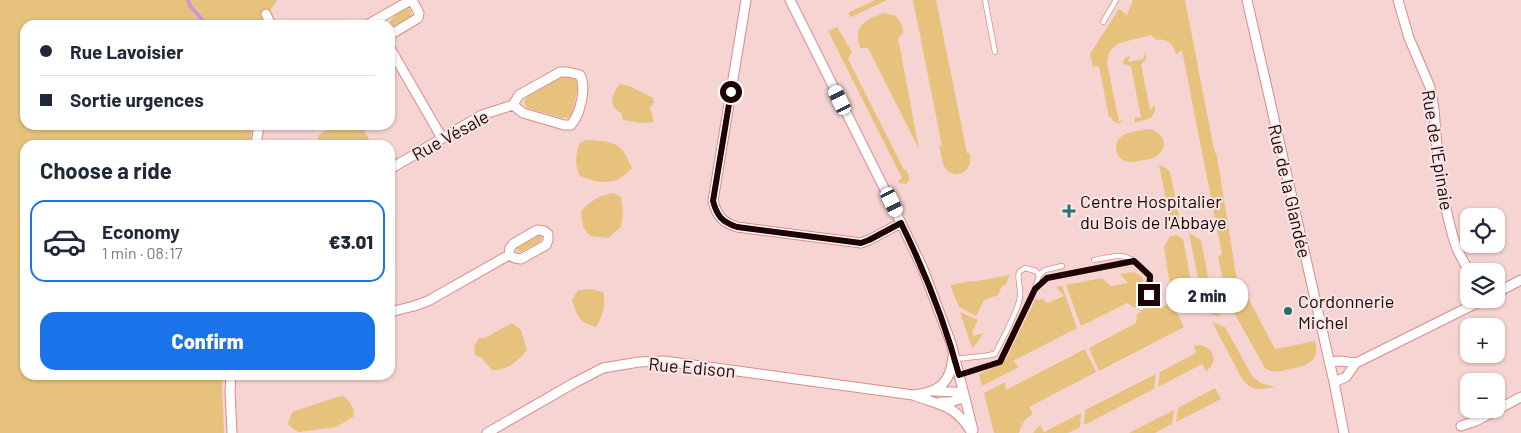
<!DOCTYPE html>
<html lang="en">
<head>
<meta charset="utf-8">
<style>
	body { margin:0; font-family:Barlow,sans-serif; background:#f2f2f3; color:#1f2937; height:100vh; display:flex; flex-direction:column; font-size:19px; white-space:nowrap }
	* { box-sizing:border-box; margin:0 }
	p { font-size:16px; color:#747a83 }
	.icon { flex:none; width:28px; height:28px; fill:none; stroke:currentColor; stroke-width:2; stroke-linecap:round; stroke-linejoin:round }
	.map { position:relative; flex:1; overflow:hidden }
	.drawer { position:absolute; left:20px; top:140px; width:375px; height:240px; display:flex; flex-direction:column; background:#fff; border-radius:15px; box-shadow:0 1px 4px #0004 }
	.drawer>* { flex:none }
	.banner { position:absolute; left:20px; top:20px; width:375px; height:110px; border-radius:15px; box-shadow:0 1px 4px #0004; display:grid; align-content:center; height:110px; padding:0 20px; background:#fff }
	.fabs { position:absolute; left:1460px; top:208px; display:grid; gap:10px }
	.fabs a { display:grid; place-items:center; width:45px; height:45px; border-radius:10px; background:#fff; box-shadow:0 1px 4px #0004; font-size:25px }
	.end { position:absolute; width:22px; height:22px; margin:-11px; border:6px solid #1e0404; background:#fff; box-shadow:0 0 0 2px #fff }
	.from { border-radius:50% }
	.bubble { position:absolute; height:35px; border-radius:15px; background:#fff; box-shadow:0 1px 4px #0004; font-size:16px; font-weight:800; line-height:35px; text-align:center }
	.car { position:absolute; width:15px; height:30px; margin:-15px -8px; border-radius:6px; box-shadow:0 0 4px 1px #0007; background:linear-gradient(#fff 24%,#345 0 40%,#fff 0 76%,#345 0 86%,#fff 0) }
	.banner b { display:flex; align-items:center; gap:18px; height:48px; font-size:19px }
	.banner b+b { border-top:1px solid #e0e1e3 }
	.banner i { width:12px; height:12px; background:#1f2937 }
	ul { padding:0; list-style:none }
	li { display:flex; align-items:center; gap:15px; height:82px; margin:0 10px 8px; padding:0 10px; border:2px solid transparent; border-radius:15px }
	li div { flex:1 }
	li b { display:block; font-size:19px }
	li em { font-style:normal; font-weight:800 }
	li.current { border-color:#1a73e8 }
	li>.icon { width:45px; height:45px; stroke-width:1.5 }
	h2 { padding:0 20px; font-size:22px; line-height:60px }
	.action { display:flex; gap:10px; margin-top:auto; padding:10px 20px }
	.action a { flex:1; height:58px; border-radius:15px; background:#1a73e8; color:#fff; font-size:20px; font-weight:800; line-height:58px; text-align:center }
	.map>svg:first-child { display:block }
	.green { fill:#e7c27d }
	.lines { fill:none; stroke-linecap:round; stroke-linejoin:round }
	.stream { stroke:#cd98d4; stroke-width:4 }
	.lane-casing { stroke:#da8b89; stroke-width:6 }
	.street-casing { stroke:#da8b89; stroke-width:11 }
	.lane { stroke:#fff; stroke-width:4.5 }
	.street { stroke:#fff; stroke-width:9 }
	.route { stroke:#1e0404; stroke-width:6 }
	.poi-dot { fill:#257076; stroke:#f8e6e5; stroke-width:2 }
	.labels { text-anchor:middle; dominant-baseline:central; stroke-width:4; stroke-linejoin:round; paint-order:stroke }
	.street-label { font-size:18px; fill:#1e0404; stroke:#f8e6e5 }
	.poi-label { font-size:18px; fill:#1e0404; stroke:#f8e6e5; text-anchor:start }
</style>
</head>
<body>
<div class="map">
<svg width="1521" height="433" viewBox="0 0 1521 433">
	<rect width="100%" height="100%" fill="#f6d4d2"/>
	<path class="green" d="M0 0H277L264 20V25H25V125H252L250 145H25V375H223L222 386 224 433H0Z
		M875 0H887L851 17 848 13Z
		M913 0H936L967 153 970 154C974 169 957 182 946 169 941 163 941 152 939 145L942 146Z
		M1133 0H1185L1214 150 1217 156 1236 275 1275 349 1315 341C1320 361 1309 365 1291 369 1282 371 1273 374 1265 368L1228 302 1218 257 1222 254 1182 50 1176 55C1174 44 1167 38 1156 40L1151 35 1119 43 1112 49 1109 53 1107 63 1119 122 1124 119 1123 121 1119 124 1113 121 1111 117H1109L1099 66 1093 67 1090 54 1119 9 1127 15Z
		M407 8 411 10V16L390 28V25H387L396 14Z
		M884 13 896 16 902 25 903 33 898 38 919 149 868 48H860C853 25 865 20 884 13Z
		M837 27 852 52 848 59 904 170 906 169 909 176V180L906 184 898 183V181L902 178 828 31Z
		M1146 51V59L1141 64 1150 110 1155 105V111L1151 118 1134 123 1135 117 1141 118 1131 66 1123 64C1123 59 1125 57 1130 56L1128 62 1143 59Z
		M567 76 575 78 579 84 572 113 570 117 562 118 527 108 524 102C527 92 556 77 567 76Z
		M620 84 629 86 653 98 654 103 650 107 654 122 642 123 623 120C621 109 619 114 614 107 609 99 615 90 620 84Z
		M333 125H361L372 145H317L319 135Z
		M1149 129C1161 131 1170 144 1159 154 1153 160 1141 160 1133 162 1117 164 1110 145 1122 136 1129 131 1141 131 1149 129Z
		M586 140C616 142 620 141 632 168 628 172 624 176 619 179 607 185 592 181 580 176 574 163 576 157 579 144Z
		M1159 165 1166 168 1170 172 1180 223 1170 217Z
		M613 193 621 197 623 214 621 227 608 238 590 236 583 227 581 211C590 201 600 195 613 193Z
		M1189 233 1201 240 1212 299 1220 317 1207 312 1203 303Z
		M539 235 542 238 540 242 521 252 517 251V247Z
		M1176 235 1183 239 1196 307C1191 306 1185 304 1181 301 1168 292 1167 262 1164 247L1170 236Z
		M1134 272 1142 277C1147 289 1146 302 1134 308L1127 303 1081 326 1066 285 1102 278 1111 286 1128 283 1120 274Z
		M1010 275 1005 285 1002 286 998 295 984 300 976 316 959 307 950 285 972 281V282Z
		M1062 286 1077 328 1013 361 1019 367 982 386 979 374 1000 365 1006 359 1036 298 1039 301 1042 298 1047 303 1064 296 1056 287Z
		M590 289 603 292C606 306 603 315 596 327 579 323 577 315 572 300L578 290Z
		M1171 301 1184 327 1099 371 1089 348 1136 323 1137 314 1144 310 1151 302 1161 308Z
		M960 312 978 320 972 332 974 336 983 333 978 342 972 348Z
		M1212 322 1225 327 1252 376 1261 383 1275 387C1259 390 1251 392 1241 377Z
		M512 323 521 330 527 350C518 361 507 371 492 370L482 358 475 355 474 347 479 338H485Z
		M1199 345C1214 346 1219 363 1206 371L1202 364 1158 387 1160 372 1196 353 1194 346Z
		M1085 349 1096 372 1029 407 1033 414C1025 418 1021 425 1019 433H994L984 393 1005 382 1006 390Z
		M1156 374 1154 389 1084 425 1085 410Z
		M1215 388 1221 399 1176 422 1178 408Z
		M343 396C350 401 356 409 353 417L336 427 299 432 293 429 288 424 292 412 337 397Z
		M1174 410 1172 424 1155 433H1129Z
		M1081 413 1080 427 1068 433H1033L1037 428 1040 425 1044 432Z"/>
	<g class="lines">
		<path class="stream" d="M188 0 190 6 202 19
			M204 22 207 25"/>
		<defs>
			<path id="lane" d="M985 0 995 52
				M1103 22 1116 0
				M1094 260C1125 254 1127 252 1150 276L1149 295 1141 308
				M1036 288 1047 278 1134 261
				M956 359C969 357 982 357 995 354 1001 341 1020 308 1020 296 1021 287 1017 280 1019 272L1025 268 1036 271 1039 275
				M959 375 1000 362 1035 289 1039 275 1045 270 1062 266"/>
			<path id="street" d="M746 0 713 201C717 216 722 222 737 227L861 243 869 240 901 223
				M790 0 891 202 923 269 951 343 973 430
				M1247 0 1334 382 1344 433
				M1398 0 1409 38 1430 87 1434 109 1438 159 1443 197 1453 237 1457 249 1469 272
				M266 14 271 25
				M367 25 411 0
				M390 35 418 18 419 13 412 0
				M390 48 442 138
				M256 145 259 125
				M390 169 482 115 513 105 519 95 560 72H568L580 75C587 88 580 114 571 125H564L523 113 513 105
				M1496 293 1521 280
				M390 312 414 306 428 301 509 255 515 258 521 259 546 245 548 240V234L544 231 537 230 513 244 510 248 509 255
				M1329 362 1340 361 1356 363 1485 299
				M231 375 230 391 232 433
				M1334 382 1346 377 1356 363
				M934 391 956 392 965 397
				M914 395C939 392 951 383 953 356
				M941 402H951L965 397
				M1461 426 1476 421 1521 397
				M487 433 574 383 603 368 639 362 664 361 913 395C941 406 955 404 972 433"/>
		</defs>
		<use href="#lane" class="lane-casing"/>
		<use href="#street" class="street-casing"/>
		<use href="#lane" class="lane"/>
		<use href="#street" class="street"/>
	</g>
	<g class="lines">
		<path class="route" d="M731 92 713 201C717 216 722 222 737 227L861 243 869 240 901 223C925 272 945 322 959 375L1000 362 1035 289 1047 278 1134 261 1150 276 1149 295"/>
	</g>
	<g class="poi-dot">
		<path d="M1066.5 203.5h5v5h5v5h-5v5h-5v-5h-5v-5h5z"/>
		<circle cx="1288" cy="311" r="5"/>
	</g>
	<g class="labels">
		<g class="street-label">
			<text transform="translate(450 135) rotate(-29)">Rue Vésale</text>
			<text transform="translate(1438 150) rotate(81)">Rue de l'Epinaie</text>
			<text transform="translate(1290 191) rotate(77)">Rue de la Glandée</text>
			<text transform="translate(692 367) rotate(5)">Rue Edison</text>
		</g>
		<g class="poi-label">
			<text x="1080" y="201">Centre Hospitalier<tspan x="1080" dy="21">du Bois de l'Abbaye</tspan></text>
			<text x="1298" y="301">Cordonnerie<tspan x="1298" dy="21">Michel</tspan></text>
		</g>
	</g>
</svg>
<div class="fabs">
<a><svg class="icon" aria-label="locate" viewBox="0 0 24 24"><circle cx="12" cy="12" r="6"/><path d="M12 2v4M12 18v4M2 12h4M18 12h4"/></svg></a>
<a><svg class="icon" aria-label="layers" viewBox="0 0 24 24"><path d="M12 4l9 5-9 5-9-5zM3 14l9 5 9-5"/></svg></a>
<a>+</a>
<a>−</a>
</div>
<i class="end from" style="left:731px;top:92px"></i>
<i class="end" style="left:1149px;top:295px"></i>
<div class="bubble" style="left:1166px;top:278px;width:82px">2 min</div>
<i class="car" style="left:840px;top:100px;rotate:334deg"></i>
<i class="car" style="left:892px;top:202px;rotate:154deg"></i>
<div class="banner">
<b><i class="from"></i>Rue Lavoisier</b>
<b><i></i>Sortie urgences</b>
</div>
<section class="drawer">
<h2>Choose a ride</h2>
<ul>
<li class="current"><svg class="icon" aria-label="car" viewBox="0 0 24 24"><path d="M5 17H2v-5l4-1 3-4h7l3 4 3 1v5h-3M9 17h6M6 11h13"/><circle cx="7" cy="17" r="2"/><circle cx="17" cy="17" r="2"/></svg><div><b>Economy</b><p>1 min · 08:17</p></div><em>€3.01</em></li>
</ul>
<div class="action"><a>Confirm</a></div>
</section>
</div>
</body>
</html>
